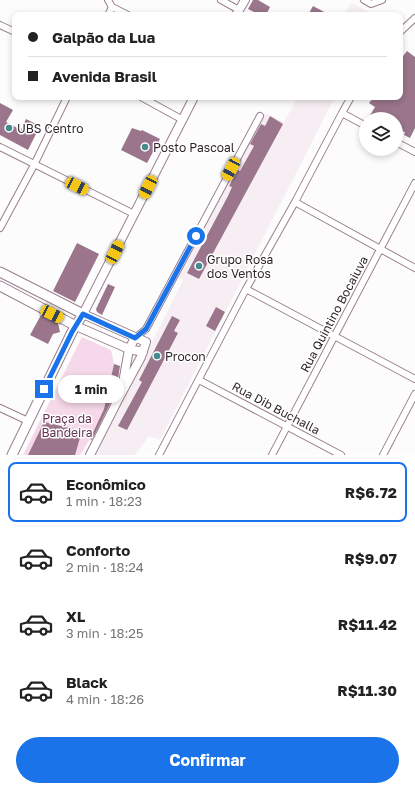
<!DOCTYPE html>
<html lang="pt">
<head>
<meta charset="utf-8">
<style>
	body { margin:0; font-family:"Golos Text",sans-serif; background:#f2f2f2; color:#222; height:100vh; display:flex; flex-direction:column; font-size:15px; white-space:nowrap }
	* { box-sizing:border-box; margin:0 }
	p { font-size:13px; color:#767676 }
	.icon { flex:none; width:22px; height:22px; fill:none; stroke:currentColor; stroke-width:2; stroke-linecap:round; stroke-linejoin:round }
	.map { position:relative; height:455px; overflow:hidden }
	.drawer { display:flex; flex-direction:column; background:#fff; flex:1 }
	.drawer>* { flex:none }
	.top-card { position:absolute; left:12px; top:12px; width:391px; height:88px; border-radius:8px; box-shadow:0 2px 6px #0003; display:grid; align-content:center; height:88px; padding:0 16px; background:#fff }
	.controls { position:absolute; left:359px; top:112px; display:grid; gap:8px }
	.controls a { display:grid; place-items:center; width:44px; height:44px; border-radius:50%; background:#fff; box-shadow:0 2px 6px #0003; font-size:20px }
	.end { position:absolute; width:18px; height:18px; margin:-9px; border:5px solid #1a73e8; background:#fff; box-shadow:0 0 0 2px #fff }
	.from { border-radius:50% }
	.bubble { position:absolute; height:28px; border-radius:14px; background:#fff; box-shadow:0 2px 6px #0003; font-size:13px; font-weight:700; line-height:28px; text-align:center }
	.car { position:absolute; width:12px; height:24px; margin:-12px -6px; border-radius:5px; box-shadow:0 0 3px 1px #0007; background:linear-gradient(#f5c518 24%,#345 0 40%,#f5c518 0 76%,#345 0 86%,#f5c518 0) }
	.top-card b { display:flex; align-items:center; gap:14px; height:38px; font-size:15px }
	.top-card b+b { border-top:1px solid #e0e0e0 }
	.top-card i { width:10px; height:10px; background:#222 }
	ul { padding:7px 0 0; list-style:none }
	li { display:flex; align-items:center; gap:12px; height:60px; margin:0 8px 6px; padding:0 8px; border:2px solid transparent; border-radius:8px }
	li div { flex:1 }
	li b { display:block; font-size:15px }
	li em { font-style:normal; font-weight:700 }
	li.on { border-color:#1a73e8 }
	li>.icon { width:36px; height:36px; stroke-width:1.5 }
	.primary-button { display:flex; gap:8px; margin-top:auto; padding:8px 16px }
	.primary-button a { flex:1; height:46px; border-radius:24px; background:#1a73e8; color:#fff; font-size:16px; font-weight:700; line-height:46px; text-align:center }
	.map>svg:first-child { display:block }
	.built { fill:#f6eef3 }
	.green { fill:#f5d8e9 }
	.building { fill:#9a758b }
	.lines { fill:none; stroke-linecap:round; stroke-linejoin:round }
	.minor-casing { stroke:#9a7f8f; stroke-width:8 }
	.tertiary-casing { stroke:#9a7f8f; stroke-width:10 }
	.secondary-casing { stroke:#9a7f8f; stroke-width:11 }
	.minor { stroke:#fff; stroke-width:6 }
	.tertiary { stroke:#fff; stroke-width:8 }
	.secondary { stroke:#fff; stroke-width:9 }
	.route { stroke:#1a73e8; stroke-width:5 }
	.poi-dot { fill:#438b8d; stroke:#fff; stroke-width:1.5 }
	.labels { text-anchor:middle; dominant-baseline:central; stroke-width:3; stroke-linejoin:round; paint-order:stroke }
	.poi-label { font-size:12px; fill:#30252c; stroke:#fff; text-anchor:start }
	.street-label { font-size:12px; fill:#30252c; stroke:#fff }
	.park-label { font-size:12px; fill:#663254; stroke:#fff }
</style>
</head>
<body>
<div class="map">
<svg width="415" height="455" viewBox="0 0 415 455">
	<rect width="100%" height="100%" fill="#fcfcfc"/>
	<path class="built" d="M351 3 375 15H344Z
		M298 97H335L160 440 149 436 135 455H96L183 280 178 278 265 113 284 122Z"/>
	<path class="green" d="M82 337 111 350 114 364 104 409 90 439 80 455H23Z"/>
	<path class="building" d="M253 0H258L270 7 266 15H260L248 9Z
		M313 6 330 15H308Z
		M407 51 415 57V128L410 138 404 135 405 132 396 130V119H372L369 117 375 107 369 103 374 97H400V60Z
		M0 103 13 110 6 122 21 130 26 119 40 126 28 150 0 135Z
		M270 116 283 124 199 279 187 273 228 196 232 187 229 186 238 170 240 171 254 146 250 144 261 124 265 126Z
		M132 128 141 131 142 130 160 139 147 163 121 150Z
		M77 243 99 254 75 302 53 291Z
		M108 284 115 287 102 315 97 312 96 309Z
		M216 307 225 312 215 331 206 326Z
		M41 315 58 323 60 332 53 334 48 344 30 335Z
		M172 316 180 320 174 331 178 333 127 430 118 426 142 382 139 380Z
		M114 364 120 366 116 392 92 440 90 439 104 409Z
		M44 422 82 431 75 455H28Z"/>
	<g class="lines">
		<defs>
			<path id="minor" d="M108 0 112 7 128 15
				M221 0 239 10
				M364 0 371 4 382 0
				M108 15 112 7
				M0 25 15 32
				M400 32 415 18
				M141 97 183 120
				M342 113 366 126
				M396 142 415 152
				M0 147 134 214
				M295 202 415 268
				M0 228 34 165 67 97
				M246 289 415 379
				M135 338 146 329 260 116
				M199 380 341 455
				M0 408 28 421
				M159 455 246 289 295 202 342 113 351 97
				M272 455 415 183
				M383 455 415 394"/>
			<path id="tertiary" d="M236 15 245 0
				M76 326 129 349 143 352
				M121 394 141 357 146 342 83 314 194 97
				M90 455 121 394 129 349 135 338"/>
			<path id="secondary" d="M0 272 83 314 72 332 12 455
				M0 286 76 326"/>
		</defs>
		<use href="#minor" class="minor-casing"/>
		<use href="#tertiary" class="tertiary-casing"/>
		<use href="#secondary" class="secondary-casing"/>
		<use href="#minor" class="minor"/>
		<use href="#tertiary" class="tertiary"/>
		<use href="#secondary" class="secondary"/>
	</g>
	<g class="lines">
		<path class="route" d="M44 389 72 332 83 314 135 338 146 329 196 236"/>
	</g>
	<g class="poi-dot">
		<circle cx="9" cy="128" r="4"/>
		<circle cx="145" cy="147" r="4"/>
		<circle cx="199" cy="266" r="4"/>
		<circle cx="157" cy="356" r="4"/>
	</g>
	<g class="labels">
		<g class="poi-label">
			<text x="17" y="128">UBS Centro</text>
			<text x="153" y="147">Posto Pascoal</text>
			<text x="207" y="259">Grupo Rosa<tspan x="207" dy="14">dos Ventos</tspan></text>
			<text x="165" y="356">Procon</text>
		</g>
		<g class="street-label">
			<text transform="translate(334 314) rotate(-62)">Rua Quintino Bocaiuva</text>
			<text transform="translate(276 408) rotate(28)">Rua Dib Buchalla</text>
		</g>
		<g class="park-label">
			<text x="67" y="418">Praça da<tspan x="67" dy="14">Bandeira</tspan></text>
		</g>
	</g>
</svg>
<div class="controls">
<a><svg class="icon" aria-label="layers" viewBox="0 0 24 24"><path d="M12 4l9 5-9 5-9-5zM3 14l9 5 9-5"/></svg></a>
</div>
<i class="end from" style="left:196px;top:236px"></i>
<i class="end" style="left:44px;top:389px"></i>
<div class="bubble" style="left:58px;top:375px;width:66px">1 min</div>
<i class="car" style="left:231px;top:169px;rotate:208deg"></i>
<i class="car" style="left:77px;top:186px;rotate:116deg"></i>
<i class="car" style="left:148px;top:187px;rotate:207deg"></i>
<i class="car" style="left:115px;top:252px;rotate:27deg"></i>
<i class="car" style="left:52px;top:314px;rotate:117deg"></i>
<div class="top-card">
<b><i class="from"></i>Galpão da Lua</b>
<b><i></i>Avenida Brasil</b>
</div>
</div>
<section class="drawer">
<ul>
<li class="on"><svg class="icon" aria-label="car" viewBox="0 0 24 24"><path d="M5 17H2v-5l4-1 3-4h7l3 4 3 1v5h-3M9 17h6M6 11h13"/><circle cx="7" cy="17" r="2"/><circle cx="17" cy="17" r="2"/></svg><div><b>Econômico</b><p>1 min · 18:23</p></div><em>R$6.72</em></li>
<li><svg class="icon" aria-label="car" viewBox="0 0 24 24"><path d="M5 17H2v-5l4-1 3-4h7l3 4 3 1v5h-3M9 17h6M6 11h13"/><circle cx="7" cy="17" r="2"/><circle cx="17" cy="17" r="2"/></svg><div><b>Conforto</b><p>2 min · 18:24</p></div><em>R$9.07</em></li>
<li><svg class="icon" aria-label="car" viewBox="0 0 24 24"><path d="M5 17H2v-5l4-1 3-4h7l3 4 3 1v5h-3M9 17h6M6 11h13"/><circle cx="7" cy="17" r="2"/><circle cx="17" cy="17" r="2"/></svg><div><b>XL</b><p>3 min · 18:25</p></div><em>R$11.42</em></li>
<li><svg class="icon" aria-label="car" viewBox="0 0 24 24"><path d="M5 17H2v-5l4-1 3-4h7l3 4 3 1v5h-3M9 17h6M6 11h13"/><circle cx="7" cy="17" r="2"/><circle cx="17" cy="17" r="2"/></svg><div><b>Black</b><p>4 min · 18:26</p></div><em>R$11.30</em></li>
</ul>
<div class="primary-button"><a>Confirmar</a></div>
</section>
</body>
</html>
